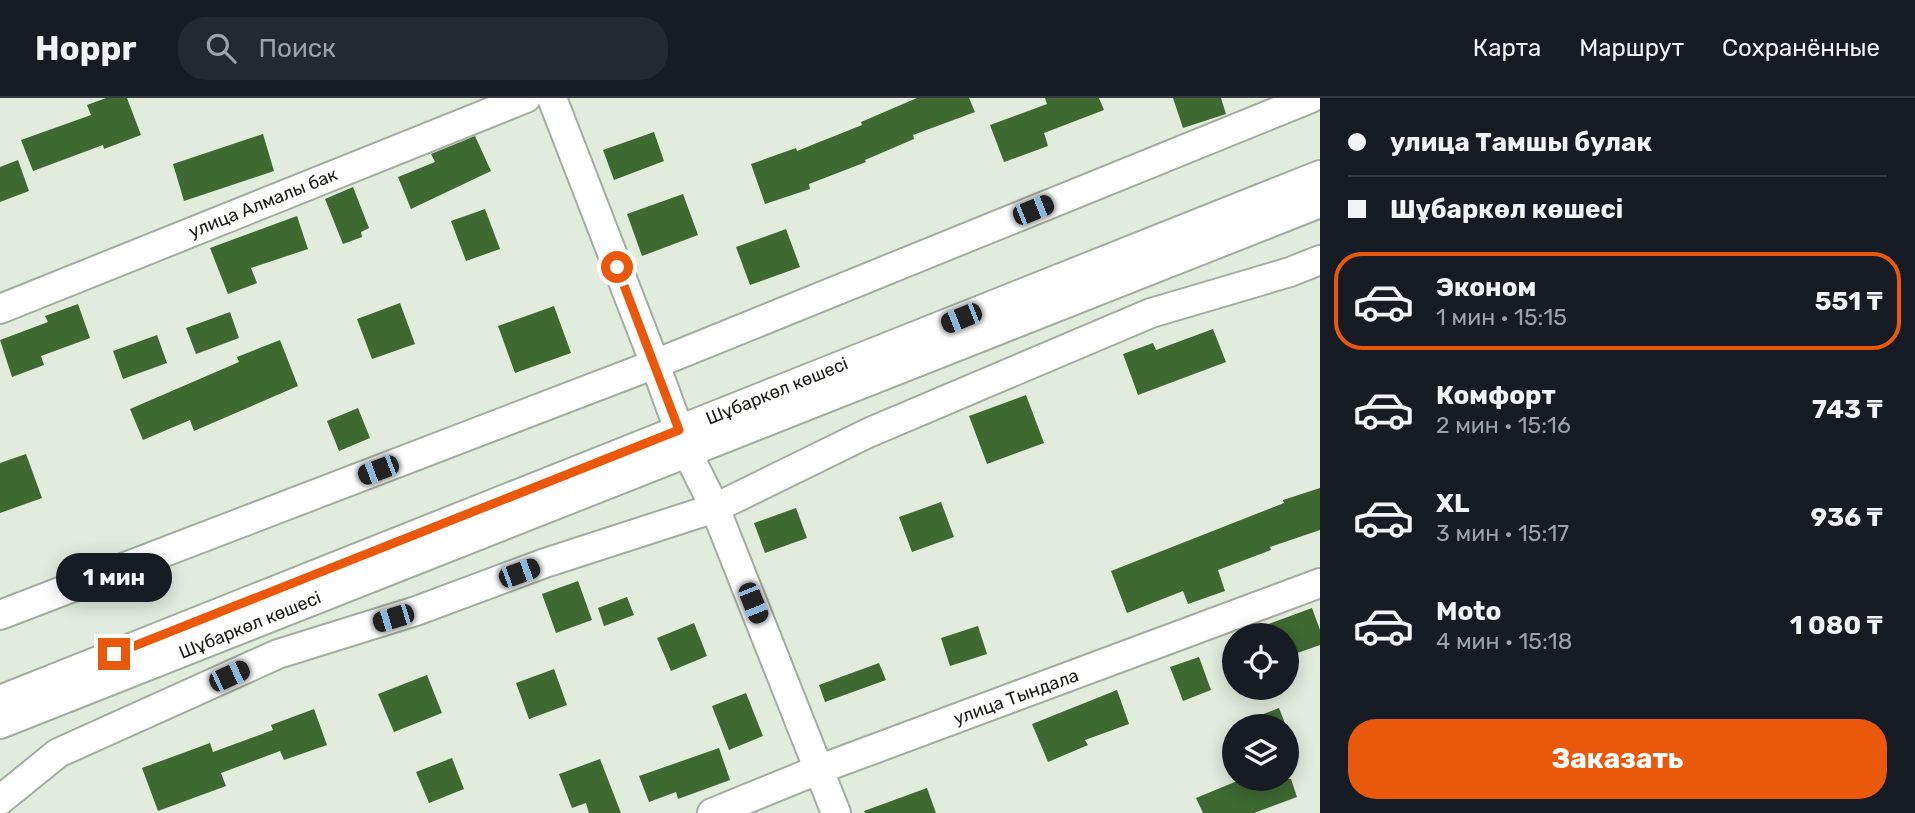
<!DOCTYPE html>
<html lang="ru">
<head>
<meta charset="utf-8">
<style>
	body { margin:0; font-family:Rubik,sans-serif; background:#242831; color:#f1f3f6; height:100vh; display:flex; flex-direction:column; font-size:26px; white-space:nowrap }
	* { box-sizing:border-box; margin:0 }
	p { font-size:23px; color:#9ea1a6 }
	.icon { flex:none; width:38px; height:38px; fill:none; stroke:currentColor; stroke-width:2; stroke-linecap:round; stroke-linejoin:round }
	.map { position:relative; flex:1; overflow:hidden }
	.drawer { display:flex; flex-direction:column; background:#171b24; width:595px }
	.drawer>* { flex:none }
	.hud { display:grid; align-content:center; height:154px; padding:0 28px; background:#171b24 }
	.tools { position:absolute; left:1222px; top:525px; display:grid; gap:14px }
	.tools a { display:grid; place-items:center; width:77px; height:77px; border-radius:50%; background:#171b24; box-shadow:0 4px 18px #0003; font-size:35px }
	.end { position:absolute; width:32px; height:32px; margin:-16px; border:9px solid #ea580c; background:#fff; box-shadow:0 0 0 4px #fff }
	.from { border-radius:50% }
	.bubble { position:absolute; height:49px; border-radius:24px; background:#171b24; box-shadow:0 4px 18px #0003; font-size:23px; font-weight:700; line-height:49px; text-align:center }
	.car { position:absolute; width:21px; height:42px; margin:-21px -10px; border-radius:9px; box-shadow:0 0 5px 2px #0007; background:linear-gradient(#222 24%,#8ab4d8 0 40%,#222 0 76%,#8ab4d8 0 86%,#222 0) }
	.hud b { display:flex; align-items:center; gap:24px; height:66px; font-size:26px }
	.hud b+b { border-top:2px solid #363941 }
	.hud i { width:18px; height:18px; background:#f1f3f6 }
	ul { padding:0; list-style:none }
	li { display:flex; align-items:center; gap:21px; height:98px; margin:0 14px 10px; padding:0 14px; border:4px solid transparent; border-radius:28px }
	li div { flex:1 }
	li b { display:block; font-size:26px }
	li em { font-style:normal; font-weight:700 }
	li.on { border-color:#ea580c }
	li>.icon { width:63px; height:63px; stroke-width:1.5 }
	.cta { display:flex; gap:14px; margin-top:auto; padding:14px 28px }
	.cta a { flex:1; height:80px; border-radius:28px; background:#ea580c; color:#fff; font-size:28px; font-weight:700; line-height:80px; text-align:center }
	header { display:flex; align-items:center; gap:42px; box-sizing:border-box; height:98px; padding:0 35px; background:#171b24; border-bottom:2px solid #363941 }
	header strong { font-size:33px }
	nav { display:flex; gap:38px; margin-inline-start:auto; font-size:24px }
	.search { width:490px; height:63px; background:#242831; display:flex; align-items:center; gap:18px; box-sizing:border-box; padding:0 24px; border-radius:28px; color:#9ea1a6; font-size:26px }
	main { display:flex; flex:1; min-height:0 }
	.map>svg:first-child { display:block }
	.building { fill:#3e6931 }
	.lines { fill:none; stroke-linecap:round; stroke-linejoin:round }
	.minor-casing { stroke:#a2ad9f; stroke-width:32 }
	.minor { stroke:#fff; stroke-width:28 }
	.route { stroke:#ea580c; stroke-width:9 }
	.labels { text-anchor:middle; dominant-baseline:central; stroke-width:7; stroke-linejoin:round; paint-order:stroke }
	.street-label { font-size:18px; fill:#181c17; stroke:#fff }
</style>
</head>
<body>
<header>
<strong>Hoppr</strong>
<div class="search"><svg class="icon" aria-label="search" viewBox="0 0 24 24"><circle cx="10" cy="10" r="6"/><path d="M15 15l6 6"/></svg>Поиск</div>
<nav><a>Карта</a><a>Маршрут</a><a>Сохранённые</a></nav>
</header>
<main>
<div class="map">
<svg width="1320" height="715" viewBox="0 0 1320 715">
	<rect width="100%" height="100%" fill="#e1ecdd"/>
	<path class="building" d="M106 0H127L141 37 104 51 103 47 33 73 21 42 91 17 87 7Z
		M917 0H969L975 14 913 37 914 41 865 62 866 64 809 86 810 91 765 106 751 66 796 50 797 53 862 27 861 24Z
		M1045 0H1099L1104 12 1044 35 1048 48 1004 64 990 27 1047 6Z
		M1173 0H1221L1226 16 1183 30Z
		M654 34 664 63 614 82 603 52Z
		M263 36 274 73 184 103 173 66Z
		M475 38 491 73 411 111 398 79 435 64 431 56Z
		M18 62 29 93 0 104V69Z
		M353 89 369 130 361 134 362 139 343 146 325 101Z
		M683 96 698 137 642 158 627 116Z
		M485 111 500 151 466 163 451 123Z
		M297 118 308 151 251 170 257 185 228 196 210 150Z
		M786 131 800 169 750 187 736 149Z
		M400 205 415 246 372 261 357 221Z
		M78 206 90 240 41 258 44 267 12 279 0 242 48 224 45 218Z
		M554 208 571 255 515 275 498 228Z
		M230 214 239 240 196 256 186 230Z
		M1213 231 1226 264 1138 297 1123 256 1153 245 1156 252Z
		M157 237 167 265 123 281 113 253Z
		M280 242 298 288 194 333 190 322 143 342 130 311 239 264 237 259Z
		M1026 297 1044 345 987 366 969 318Z
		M358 310 370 340 339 353 327 323Z
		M26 356 42 400 0 415V365Z
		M1320 390V432L1270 449 1271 452 1218 472 1225 493 1188 506 1183 493 1127 515 1111 473 1284 405 1283 402Z
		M941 404 954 439 912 454 899 419Z
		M796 410 807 440 765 455 754 425Z
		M578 483 592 522 556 535 542 496Z
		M627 499 634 517 604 528 598 510Z
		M1312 510 1320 532V547L1286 559V537H1244V535Z
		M694 525 707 558 671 573 657 540Z
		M978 528 987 556 950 568 941 540Z
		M1199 559 1211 592 1183 603 1170 569Z
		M879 565 886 582 825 604 819 587Z
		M554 571 567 607 529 621 516 585Z
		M427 577 442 615 394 634 378 596Z
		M1117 592 1129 626 1085 642 1088 647 1048 664 1032 626Z
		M746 595 763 638 729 652 712 608Z
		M1279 610 1286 628H1235V627Z
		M314 611 327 647 284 662 280 653 221 675 226 688 158 713 142 670 210 645 213 654 273 632 271 627Z
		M719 650 730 682 678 701 676 694 649 704 639 678Z
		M452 660 464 691 429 705 416 674Z
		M600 661 621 715H589L586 705 572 710 559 676Z
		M1242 681H1291L1297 699 1254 715H1203L1196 700Z
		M927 690 936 715H865L864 713Z"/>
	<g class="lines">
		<defs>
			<path id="minor" d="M552 0 655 266 687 354 715 410 836 715
				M0 211 526 0
				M0 517 655 266 1311 0
				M0 602 1320 77
				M0 626 1320 105
				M0 702 58 655 278 556 416 513 545 465 715 410 868 335 1151 215 1290 174 1320 162
				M712 715 820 671 1320 485"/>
		</defs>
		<use href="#minor" class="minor-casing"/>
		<use href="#minor" class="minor"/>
	</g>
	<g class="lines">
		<path class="route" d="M114 556 679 332 617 169"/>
	</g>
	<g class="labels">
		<g class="street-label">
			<text transform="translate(263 105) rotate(-22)">улица Алмалы бак</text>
			<text transform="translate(777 293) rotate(-22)">Шұбаркөл көшесі</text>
			<text transform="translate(250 527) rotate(-22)">Шұбаркөл көшесі</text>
			<text transform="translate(1016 599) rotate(-20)">улица Тындала</text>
		</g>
	</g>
</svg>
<div class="tools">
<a><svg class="icon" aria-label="locate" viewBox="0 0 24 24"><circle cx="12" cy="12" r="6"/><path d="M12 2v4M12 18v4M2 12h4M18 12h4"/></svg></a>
<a><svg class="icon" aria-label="layers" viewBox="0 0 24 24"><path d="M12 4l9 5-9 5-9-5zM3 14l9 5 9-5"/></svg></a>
</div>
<i class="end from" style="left:617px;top:169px"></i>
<i class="end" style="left:114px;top:556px"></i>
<div class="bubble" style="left:56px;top:455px;width:116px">1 мин</div>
<i class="car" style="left:1033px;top:112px;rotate:68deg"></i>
<i class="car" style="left:961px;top:220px;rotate:248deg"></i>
<i class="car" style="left:378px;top:372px;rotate:249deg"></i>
<i class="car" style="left:519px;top:475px;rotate:70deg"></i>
<i class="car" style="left:753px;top:505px;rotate:158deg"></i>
<i class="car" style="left:393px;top:520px;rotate:253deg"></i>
<i class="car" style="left:229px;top:578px;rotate:65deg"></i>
</div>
<section class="drawer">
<div class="hud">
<b><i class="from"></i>улица Тамшы булак</b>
<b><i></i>Шұбаркөл көшесі</b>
</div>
<ul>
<li class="on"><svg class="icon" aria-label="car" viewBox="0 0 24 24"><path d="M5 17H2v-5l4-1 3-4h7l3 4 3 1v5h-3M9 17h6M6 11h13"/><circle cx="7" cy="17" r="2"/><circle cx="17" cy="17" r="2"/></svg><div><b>Эконом</b><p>1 мин · 15:15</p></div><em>551 ₸</em></li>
<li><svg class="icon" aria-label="car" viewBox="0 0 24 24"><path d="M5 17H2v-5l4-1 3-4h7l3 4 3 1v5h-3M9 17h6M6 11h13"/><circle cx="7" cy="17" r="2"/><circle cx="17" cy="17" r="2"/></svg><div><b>Комфорт</b><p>2 мин · 15:16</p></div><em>743 ₸</em></li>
<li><svg class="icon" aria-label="car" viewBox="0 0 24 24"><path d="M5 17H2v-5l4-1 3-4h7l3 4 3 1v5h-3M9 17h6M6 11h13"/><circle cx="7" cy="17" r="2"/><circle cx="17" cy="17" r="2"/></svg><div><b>XL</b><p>3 мин · 15:17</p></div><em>936 ₸</em></li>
<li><svg class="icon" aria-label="car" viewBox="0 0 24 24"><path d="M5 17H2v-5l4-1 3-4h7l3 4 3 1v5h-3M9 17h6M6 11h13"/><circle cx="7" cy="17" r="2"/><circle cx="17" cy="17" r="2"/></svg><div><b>Moto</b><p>4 мин · 15:18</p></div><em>1 080 ₸</em></li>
</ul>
<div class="cta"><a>Заказать</a></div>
</section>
</main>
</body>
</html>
